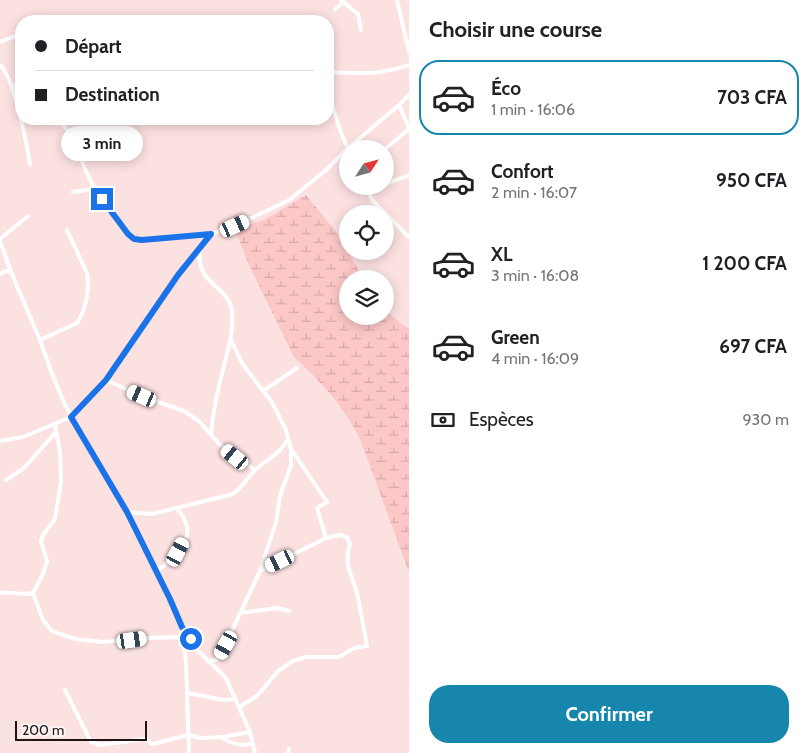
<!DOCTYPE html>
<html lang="fr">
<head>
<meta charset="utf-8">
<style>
	body { margin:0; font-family:Cabin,sans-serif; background:#f2f2f2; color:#202124; height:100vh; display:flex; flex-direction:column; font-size:19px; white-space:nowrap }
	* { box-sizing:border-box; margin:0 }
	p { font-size:16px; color:#757577 }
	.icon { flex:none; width:28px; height:28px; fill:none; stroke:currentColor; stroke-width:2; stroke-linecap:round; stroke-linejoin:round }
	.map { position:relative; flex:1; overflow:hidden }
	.panel { display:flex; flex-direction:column; background:#fff; width:400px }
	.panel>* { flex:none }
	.banner { position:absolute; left:15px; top:15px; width:319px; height:110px; border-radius:20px; box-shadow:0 2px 12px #0003; display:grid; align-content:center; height:110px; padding:0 20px; background:#fff }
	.needle { width:32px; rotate:54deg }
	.controls { position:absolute; left:339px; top:140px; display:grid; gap:10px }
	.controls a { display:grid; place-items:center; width:55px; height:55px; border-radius:50%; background:#fff; box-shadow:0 2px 12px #0003; font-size:25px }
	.scale { position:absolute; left:15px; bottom:12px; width:132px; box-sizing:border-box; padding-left:5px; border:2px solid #201414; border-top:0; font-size:14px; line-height:18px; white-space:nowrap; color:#201414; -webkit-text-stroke:4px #fbf4f4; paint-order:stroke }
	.end { position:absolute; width:22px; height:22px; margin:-11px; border:6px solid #1a73e8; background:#fff; box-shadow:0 0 0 2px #fff }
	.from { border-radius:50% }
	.bubble { position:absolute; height:35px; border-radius:18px; background:#fff; box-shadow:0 2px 12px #0003; font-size:16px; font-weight:800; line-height:35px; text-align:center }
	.car { position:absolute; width:15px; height:30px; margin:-15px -8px; border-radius:6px; box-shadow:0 0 4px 1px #0007; background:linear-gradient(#fff 24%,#345 0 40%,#fff 0 76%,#345 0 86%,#fff 0) }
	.banner b { display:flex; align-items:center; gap:18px; height:48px; font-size:19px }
	.banner b+b { border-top:1px solid #e0e0e0 }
	.banner i { width:12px; height:12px; background:#202124 }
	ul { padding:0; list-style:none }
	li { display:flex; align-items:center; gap:15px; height:75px; margin:0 10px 8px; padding:0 10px; border:2px solid transparent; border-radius:20px }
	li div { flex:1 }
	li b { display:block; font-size:19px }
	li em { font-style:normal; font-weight:800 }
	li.current { border-color:#1786ad }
	li>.icon { width:45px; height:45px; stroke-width:1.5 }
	h2 { padding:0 20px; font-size:22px; line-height:60px }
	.pay { display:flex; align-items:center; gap:12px; height:55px; padding:0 20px; font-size:19px }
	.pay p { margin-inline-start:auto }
	.action { display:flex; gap:10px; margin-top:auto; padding:10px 20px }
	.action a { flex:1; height:58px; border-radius:20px; background:#1786ad; color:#fff; font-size:20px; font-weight:800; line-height:58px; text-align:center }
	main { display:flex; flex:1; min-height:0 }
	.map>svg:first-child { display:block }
	.wetland { fill:url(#wetland-marsh) }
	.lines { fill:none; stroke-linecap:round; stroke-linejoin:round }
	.minor { stroke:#fff; stroke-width:4 }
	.route { stroke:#1a73e8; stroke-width:6 }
</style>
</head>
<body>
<main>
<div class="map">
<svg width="409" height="753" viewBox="0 0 409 753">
	<defs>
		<pattern id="wetland-marsh" width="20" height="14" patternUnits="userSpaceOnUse" patternTransform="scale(1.25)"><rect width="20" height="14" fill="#fbc7c7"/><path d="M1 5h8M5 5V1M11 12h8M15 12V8" fill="none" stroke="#d7aaaa"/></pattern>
	</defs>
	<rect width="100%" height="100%" fill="#fce1e1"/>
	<path class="wetland" d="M306 195 341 238 363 279H348V316H385V309L400 323 409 329V572L360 439 349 419 333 397 312 374 294 357 248 263 235 229 264 220Z"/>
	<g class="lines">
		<path class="minor" d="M341 0 358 14 361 30
			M397 0 409 52
			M335 9 344 2
			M0 42 21 34
			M0 65C15 80 26 141 30 164
			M328 72C359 73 378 76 409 65
			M11 85 21 86
			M328 93C335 112 339 131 348 149
			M399 105 409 128
			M59 119 76 142 84 167 95 189 128 234 134 239 142 240 211 234
			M385 149 409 129
			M385 184 409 175
			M370 186V196L374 202 409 237
			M370 189 378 186
			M73 192 95 189
			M0 239 28 216
			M0 241 11 272 40 340 52 374 65 405 127 512 170 599 182 627 186 662 189 753
			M200 250C195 285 229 285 232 312 234 330 228 349 224 366 218 388 213 412 211 434
			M0 274 5 271 11 272
			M40 340 77 323C86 310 90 287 87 273L67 230
			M231 340 242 363 263 391
			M106 380 142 396 184 411 199 421 219 444 255 470
			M0 441 23 437 71 417 106 380 178 275 211 234 235 226 289 200 325 171 347 149 399 105 409 95
			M291 449 327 502 317 508 326 538
			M6 480 24 468 56 432
			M127 512 152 514 233 494C241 488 247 479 254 471 266 459 281 454 288 439
			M157 571C169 562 191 544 187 527 186 520 181 514 178 509
			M260 571 276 522 280 496 291 465V449L286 430 272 402 263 391 297 368
			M0 593C13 591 20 596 33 593L43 620 52 631 60 634 76 639 102 642 149 638 183 637
			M33 593 43 574 47 561 41 541 43 535 55 519 61 482 60 452 55 425
			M240 613 277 608 289 611
			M183 629 191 639 196 649 226 678 250 732 255 753
			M208 661 216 660 221 654 260 571 326 538 339 535 347 537 350 544C343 565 353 577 358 597 361 613 364 630 367 646L354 648 339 657H306L293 661 278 671 257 696 239 707
			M65 690 91 742 100 745 145 739 153 744 188 735 201 738 222 737 250 732
			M187 693 224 700 236 699
			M222 737C231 744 243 747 252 743
			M288 753 289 749"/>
	</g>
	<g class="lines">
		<path class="route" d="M102 199 128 234 134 239 142 240 211 234 178 275 106 380 71 417 127 512 170 599 182 627 191 639"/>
	</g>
</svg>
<div class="controls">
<a><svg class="needle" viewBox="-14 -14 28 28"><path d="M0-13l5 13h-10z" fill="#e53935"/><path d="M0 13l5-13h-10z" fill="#757577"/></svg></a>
<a><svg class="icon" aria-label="locate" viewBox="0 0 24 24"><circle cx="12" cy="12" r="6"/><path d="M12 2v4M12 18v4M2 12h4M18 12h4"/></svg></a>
<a><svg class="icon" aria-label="layers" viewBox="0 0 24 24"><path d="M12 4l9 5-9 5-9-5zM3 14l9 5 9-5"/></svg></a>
</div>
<div class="scale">200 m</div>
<i class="end from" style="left:191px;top:639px"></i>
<i class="end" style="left:102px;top:199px"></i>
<div class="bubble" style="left:61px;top:126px;width:82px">3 min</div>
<i class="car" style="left:235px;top:226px;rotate:66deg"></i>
<i class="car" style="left:142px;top:396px;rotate:293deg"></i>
<i class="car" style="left:235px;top:457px;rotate:309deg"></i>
<i class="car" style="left:178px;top:552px;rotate:28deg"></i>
<i class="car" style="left:280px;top:561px;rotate:244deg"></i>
<i class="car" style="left:132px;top:640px;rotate:82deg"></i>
<i class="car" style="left:226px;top:645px;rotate:209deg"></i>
<div class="banner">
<b><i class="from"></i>Départ</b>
<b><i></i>Destination</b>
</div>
</div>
<section class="panel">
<h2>Choisir une course</h2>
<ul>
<li class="current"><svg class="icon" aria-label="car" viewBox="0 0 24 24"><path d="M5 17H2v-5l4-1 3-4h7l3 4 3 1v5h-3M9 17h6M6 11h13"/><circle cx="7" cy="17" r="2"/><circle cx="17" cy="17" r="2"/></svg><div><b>Éco</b><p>1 min · 16:06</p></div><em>703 CFA</em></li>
<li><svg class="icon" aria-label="car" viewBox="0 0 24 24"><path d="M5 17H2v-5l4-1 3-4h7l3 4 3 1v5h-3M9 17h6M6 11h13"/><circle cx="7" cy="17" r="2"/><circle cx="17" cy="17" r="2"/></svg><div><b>Confort</b><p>2 min · 16:07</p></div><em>950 CFA</em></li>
<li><svg class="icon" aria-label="car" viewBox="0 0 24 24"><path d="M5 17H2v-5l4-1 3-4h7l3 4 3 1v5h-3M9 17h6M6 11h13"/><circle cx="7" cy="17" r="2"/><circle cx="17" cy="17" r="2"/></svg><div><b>XL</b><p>3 min · 16:08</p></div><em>1 200 CFA</em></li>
<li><svg class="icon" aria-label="car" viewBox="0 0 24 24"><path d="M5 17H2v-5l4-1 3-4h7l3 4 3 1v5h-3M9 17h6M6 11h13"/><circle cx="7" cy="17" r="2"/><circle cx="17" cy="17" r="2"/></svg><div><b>Green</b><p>4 min · 16:09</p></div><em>697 CFA</em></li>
</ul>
<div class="pay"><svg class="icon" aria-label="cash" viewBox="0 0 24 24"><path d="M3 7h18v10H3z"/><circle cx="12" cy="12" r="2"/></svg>Espèces<p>930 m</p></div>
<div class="action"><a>Confirmer</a></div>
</section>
</main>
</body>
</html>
